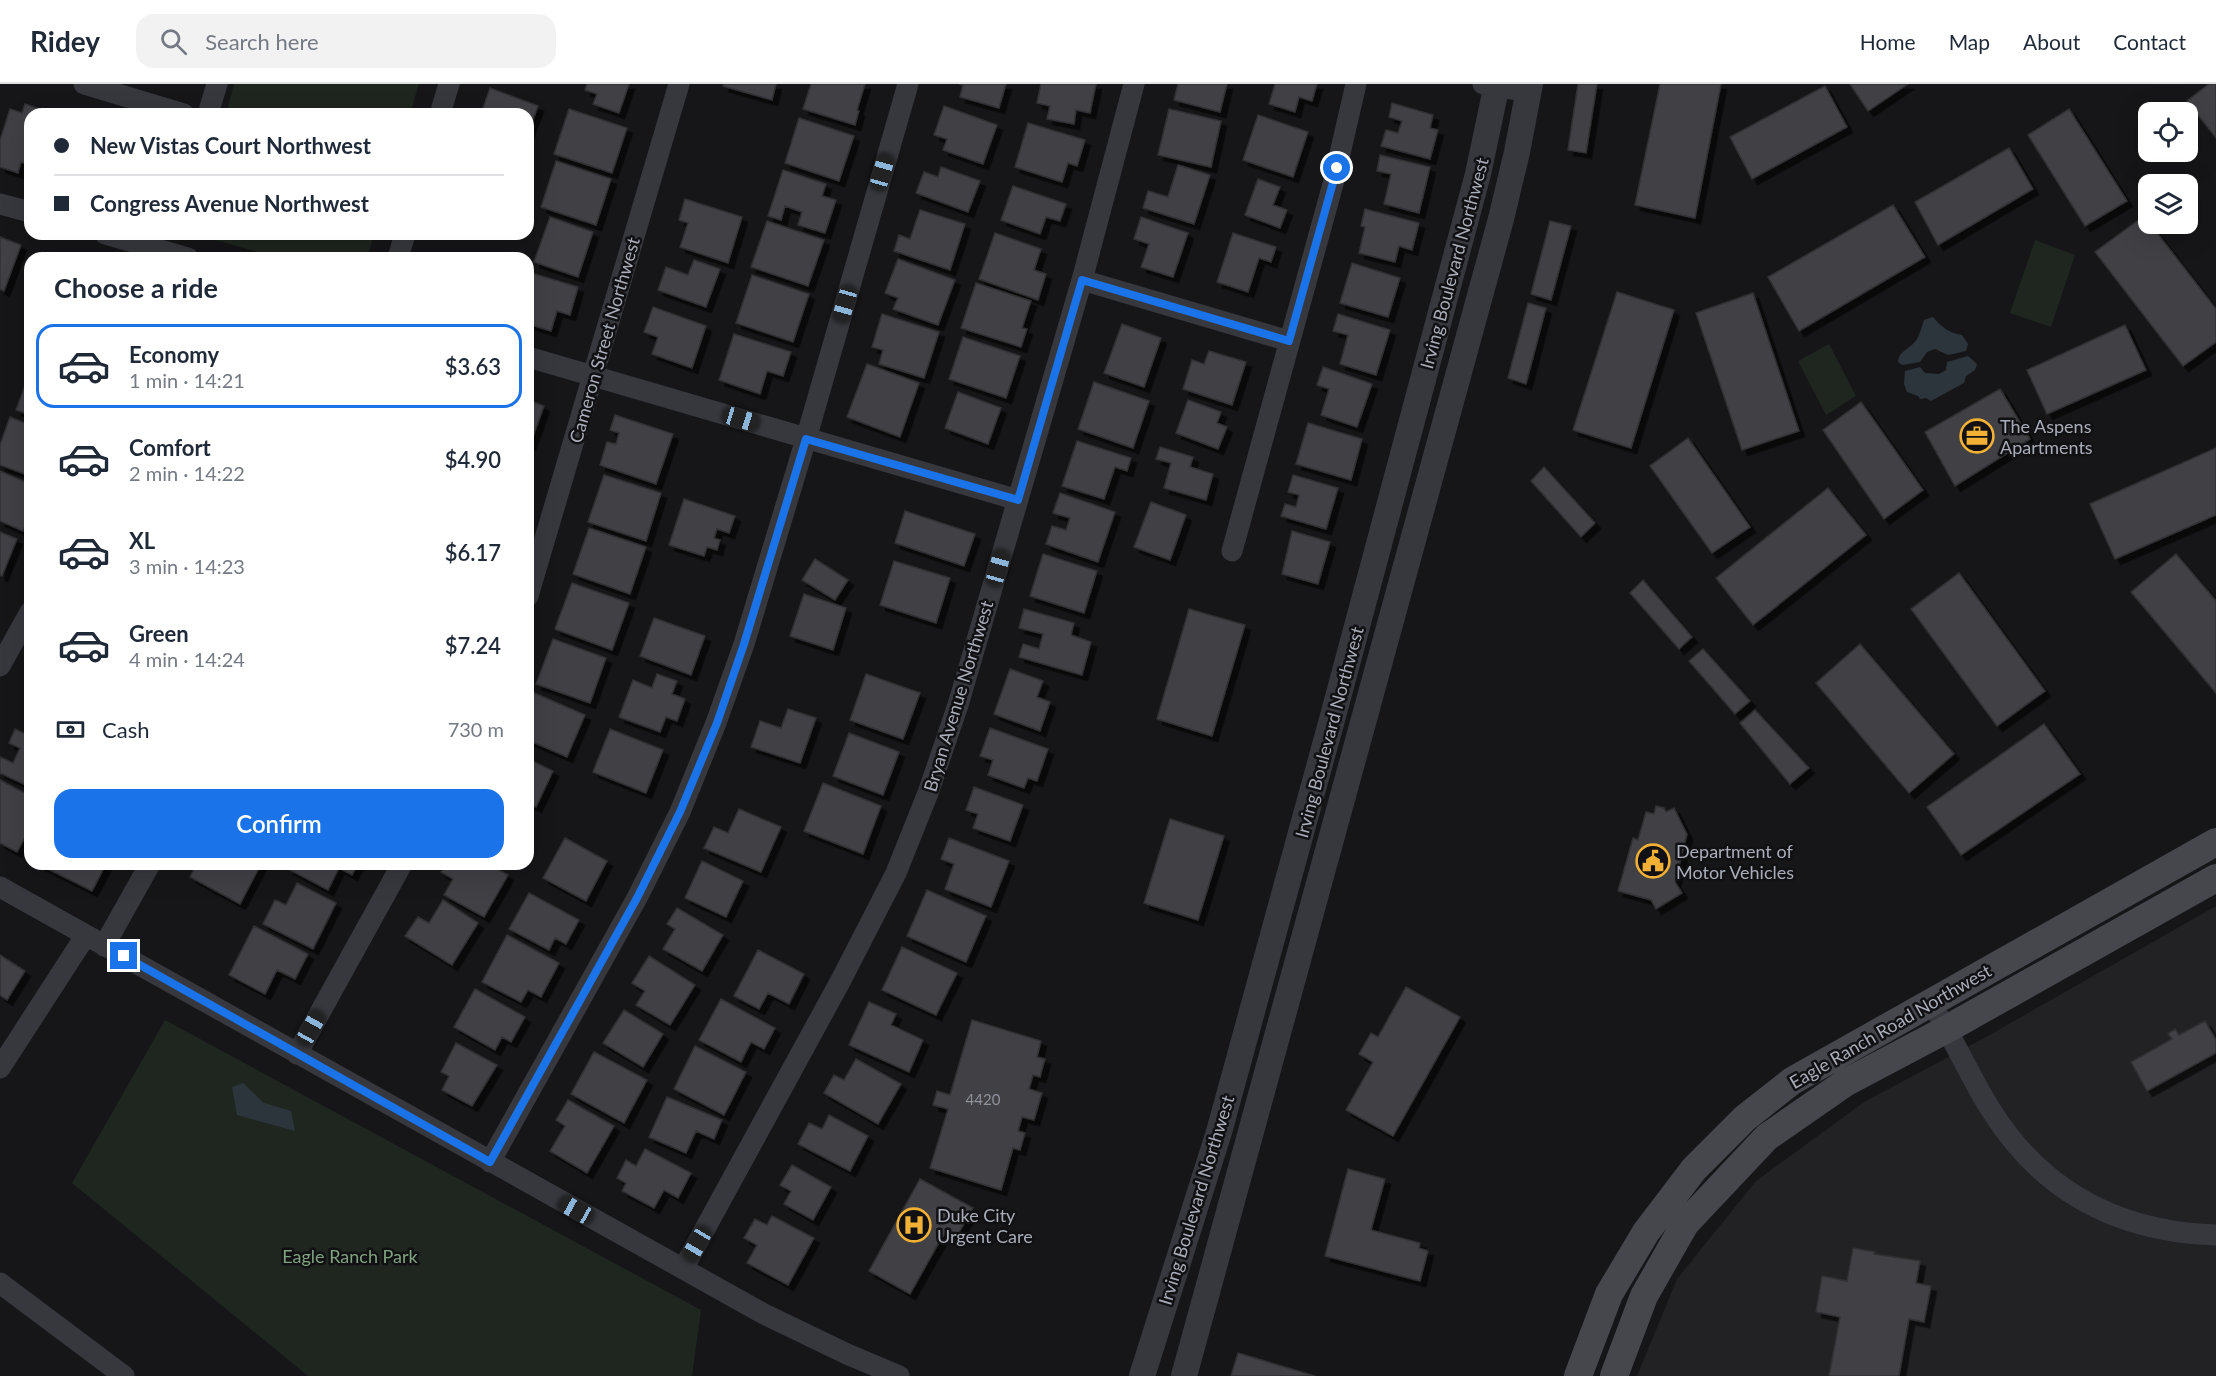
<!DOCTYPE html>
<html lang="en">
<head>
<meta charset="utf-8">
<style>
	body { margin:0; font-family:Lato,sans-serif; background:#f2f2f3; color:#1f2937; height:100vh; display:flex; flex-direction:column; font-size:22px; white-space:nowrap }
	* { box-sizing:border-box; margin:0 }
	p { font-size:20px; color:#747a83 }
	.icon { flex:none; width:33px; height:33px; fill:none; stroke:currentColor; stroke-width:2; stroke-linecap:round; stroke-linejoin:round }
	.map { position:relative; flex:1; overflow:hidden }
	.sheet { position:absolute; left:24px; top:168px; width:510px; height:618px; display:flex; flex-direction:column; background:#fff; border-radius:18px; box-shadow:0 6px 24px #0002 }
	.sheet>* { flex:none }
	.banner { position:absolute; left:24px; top:24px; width:510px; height:132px; border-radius:18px; box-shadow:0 6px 24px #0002; display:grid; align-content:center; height:132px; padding:0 30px; background:#fff }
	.buttons { position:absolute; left:2138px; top:18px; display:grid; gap:12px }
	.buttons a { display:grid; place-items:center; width:60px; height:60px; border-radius:12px; background:#fff; box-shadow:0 6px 24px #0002; font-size:30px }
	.end { position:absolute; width:27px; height:27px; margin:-14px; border:8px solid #1a73e8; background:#fff; box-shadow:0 0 0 3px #fff }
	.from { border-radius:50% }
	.car { position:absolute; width:18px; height:36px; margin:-18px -9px; border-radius:8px; box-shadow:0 0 4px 2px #0007; background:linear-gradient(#222 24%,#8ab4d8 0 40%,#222 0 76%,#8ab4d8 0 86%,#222 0) }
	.banner b { display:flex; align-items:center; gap:21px; height:57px; font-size:22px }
	.banner b+b { border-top:2px solid #e0e1e3 }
	.banner i { width:15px; height:15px; background:#1f2937 }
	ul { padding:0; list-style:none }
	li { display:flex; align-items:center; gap:18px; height:84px; margin:0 12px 9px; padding:0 18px; border:3px solid transparent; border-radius:18px }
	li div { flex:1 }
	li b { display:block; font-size:22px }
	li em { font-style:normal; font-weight:600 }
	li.selected { border-color:#1a73e8 }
	li>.icon { width:54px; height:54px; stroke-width:1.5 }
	h2 { padding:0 30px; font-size:27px; line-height:72px }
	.pay { display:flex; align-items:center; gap:15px; height:66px; padding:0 30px; font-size:22px }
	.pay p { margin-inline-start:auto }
	.action { display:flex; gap:12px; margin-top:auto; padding:12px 30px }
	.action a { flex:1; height:69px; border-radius:18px; background:#1a73e8; color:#fff; font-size:24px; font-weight:600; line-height:69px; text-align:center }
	header { display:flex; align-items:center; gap:36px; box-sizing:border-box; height:84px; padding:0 30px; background:#fff; border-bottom:2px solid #e0e1e3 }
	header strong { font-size:28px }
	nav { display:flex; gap:33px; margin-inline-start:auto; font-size:21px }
	.search { width:420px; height:54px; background:#f2f2f3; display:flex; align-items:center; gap:15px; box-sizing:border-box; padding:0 21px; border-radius:18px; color:#747a83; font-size:22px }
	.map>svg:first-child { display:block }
	.built { fill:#222225 }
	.green { fill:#1e261f }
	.water { fill:#2c353c }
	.building { fill:#404145; stroke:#303034; stroke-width:1.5; filter:url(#shadow) }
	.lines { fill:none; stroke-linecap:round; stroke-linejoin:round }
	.minor { stroke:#37383d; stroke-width:21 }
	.tertiary { stroke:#37383d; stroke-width:26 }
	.secondary { stroke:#45474d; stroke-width:28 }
	.route { stroke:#1a73e8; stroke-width:8 }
	.labels { text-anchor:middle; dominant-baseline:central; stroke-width:5; stroke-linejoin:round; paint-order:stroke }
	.number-label { font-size:15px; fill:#8e929b }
	.street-label { font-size:18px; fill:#a8adb8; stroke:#111113 }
	.poi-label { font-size:18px; fill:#a8adb8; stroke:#111113; text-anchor:start }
	.park-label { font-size:18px; fill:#7fa381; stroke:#111113 }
</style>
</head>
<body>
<header>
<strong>Ridey</strong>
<div class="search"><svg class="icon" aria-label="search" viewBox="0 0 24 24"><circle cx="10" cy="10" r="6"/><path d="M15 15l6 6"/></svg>Search here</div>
<nav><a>Home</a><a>Map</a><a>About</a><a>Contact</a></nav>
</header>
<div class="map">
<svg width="2216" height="1292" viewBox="0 0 2216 1292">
	<defs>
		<filter id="shadow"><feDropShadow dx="5.5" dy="5.5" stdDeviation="0" flood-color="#0009"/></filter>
	</defs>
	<rect width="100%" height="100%" fill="#161618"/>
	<path class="built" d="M2216 822V1292H1637L1677 1195 1756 1097 1864 1018 1986 953Z"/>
	<path class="green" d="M234 0H419L410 30H226Z
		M194 150H374L367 174H279Z
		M2035 156 2075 171 2051 243 2010 229Z
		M1829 260 1856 312 1826 331 1798 277Z
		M165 936 701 1226 692 1292H308L72 1099Z"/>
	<path class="water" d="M1933 233C1941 243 1949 249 1962 251L1968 260 1966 267 1948 271 1935 265 1927 268 1920 278 1902 281 1898 278C1899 266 1911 265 1917 255 1920 250 1922 242 1924 236Z
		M1968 272 1977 280 1975 286 1966 292 1964 299 1931 317 1926 314 1920 315 1918 312 1907 308 1904 300 1905 287 1920 283 1925 289 1939 290 1946 286 1947 278Z
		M243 999 264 1019 291 1027 295 1047 237 1031 232 1003Z"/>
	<path class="building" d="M587 0H629L619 29 593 20 597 10 585 6Z
		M724 0H776L772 16 723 2Z
		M811 0H865L857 26 859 27 855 41 803 25Z
		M959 0H1006L999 24 960 13 963 1Z
		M1041 0H1096L1090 29 1076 26 1074 40 1047 35 1050 22 1037 19Z
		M1178 0H1227L1220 28 1174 16Z
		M1275 0H1317L1312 17 1299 13 1295 28 1269 20Z
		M1578 0H1597L1586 69 1568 66Z
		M1660 0H1721L1695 134 1635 121Z
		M1850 0H1908L1868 27Z
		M2209 0H2216V54L2187 17Z
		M1825 2 1847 43 1752 95 1730 53Z
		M490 4 538 22 528 49V30H481Z
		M1392 19 1433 31 1430 44 1438 46 1430 75 1381 62 1386 46 1398 49 1402 37 1389 33Z
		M25 20 51 29 30 30V81L21 78 18 89 0 83V56L10 25 22 29Z
		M944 22 997 41 983 80 943 66 947 55 934 51Z
		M569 25 627 44 612 89 554 70Z
		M1169 25 1221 37 1211 83 1158 71Z
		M2069 25 2127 117 2085 142 2028 51Z
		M1258 31 1308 48 1293 93 1243 76Z
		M799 34 854 52 839 97 785 79Z
		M1028 39 1085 56 1077 82 1068 79 1062 98 1015 83Z
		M2009 64 2033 105 1938 161 1915 118Z
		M1380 71 1430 83 1419 129 1384 120 1391 90 1377 87Z
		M556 77 611 95 596 141 541 123Z
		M1178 81 1210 91 1194 140 1143 124 1148 107 1168 113Z
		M941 83 980 97 968 128 916 109 924 88 938 93Z
		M783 86 826 100 822 112 836 116 825 149 798 141 802 128 785 122 781 136 768 132Z
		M1258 95 1280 103 1273 121 1287 126 1280 144 1245 131Z
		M1013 102 1066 120 1060 137 1046 133 1040 150 1001 136Z
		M685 115 742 133 728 179 680 163 688 139 679 136Z
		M1893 121 1925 173 1799 247 1768 193Z
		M1365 125 1419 139 1412 166 1399 162 1395 178 1359 169 1365 143 1361 142Z
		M920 126 965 140 950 186 894 167 899 151 910 155Z
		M2144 132 2216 225V258L2183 282 2095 168Z
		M550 133 593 148 578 193 534 178Z
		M1141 133 1188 149 1173 193 1141 183 1149 160 1134 155Z
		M767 137 824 156 808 202 751 183Z
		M1550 137 1571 142 1551 216 1531 210Z
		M995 149 1041 165 1034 186 1046 190 1038 216 979 195Z
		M1233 149 1276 163 1271 178 1259 174 1248 208 1217 198Z
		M0 153 21 161 4 207 0 205Z
		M898 175 955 196 938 241 893 225 898 214 885 209Z
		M694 176 720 185 706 223 658 206 666 183 688 191Z
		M1352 179 1400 194 1388 233 1340 219Z
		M528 188 578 203 570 231 557 227 551 247 528 240Z
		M752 191 809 210 793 258 736 239Z
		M976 199 1031 217 1022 244 1027 245 1021 263 961 244Z
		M1617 208 1674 226 1631 364 1573 346Z
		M1753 209 1799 347 1742 366 1696 229Z
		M1528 219 1546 224 1526 300 1508 294Z
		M653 223 706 242 692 284 652 270 658 253 644 248Z
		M882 230 939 248 924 294 879 280 883 266 872 263Z
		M1338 230 1390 246 1376 291 1340 280 1348 251 1333 247Z
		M1122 240 1161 254 1144 303 1104 289Z
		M2125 241 2146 286 2047 330 2027 286Z
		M734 250 791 268 783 292 767 287 760 310 719 296Z
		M963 253 1020 272 1006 314 949 295Z
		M1209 267 1246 278 1232 321 1183 305 1192 276 1204 280Z
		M867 280 919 299 900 353 847 333Z
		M1323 283 1372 300 1357 343 1321 331 1329 305 1317 301Z
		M30 288V331L16 326Z
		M1094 298 1149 317 1133 364 1078 345Z
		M2000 305 2030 355 1955 402 1925 348Z
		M958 308 1001 324 988 360 945 344Z
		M528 316 544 322 530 361 528 360Z
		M1188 316 1221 328 1217 339 1227 343 1218 365 1176 349Z
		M1861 318 1923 406 1884 435 1823 346Z
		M615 331 673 350 656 400 600 381 607 358 616 360 619 349 610 346Z
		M10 333 30 341V392L0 381V361Z
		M1308 339 1362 355 1351 396 1296 380Z
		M1688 354 1750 443 1712 469 1650 382Z
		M1077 357 1131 374 1127 387 1115 383 1104 415 1062 402Z
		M1160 363 1193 373 1190 383 1213 390 1206 416 1164 404 1171 379 1156 375Z
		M2216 364V431L2115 475 2090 420Z
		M1544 383 1595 439 1581 453 1531 397Z
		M0 387 30 400V430L23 447 0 437Z
		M604 391 661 409 646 457 588 438Z
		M1293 391 1338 404 1326 445 1281 432 1285 420 1296 423 1299 411 1288 408Z
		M1828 404 1866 451 1753 541 1716 494Z
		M1060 409 1115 428 1098 478 1046 460 1052 442 1066 446 1070 434 1053 429Z
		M684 415 735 432 729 449 717 445 714 454 720 456 717 466 707 463 704 472 669 461Z
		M1151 418 1186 431 1170 476 1134 463Z
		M905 427 975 450 964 482 895 459Z
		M589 444 646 463 630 510 573 490Z
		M1292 447 1330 458 1318 500 1282 490Z
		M0 448 17 455 2 492 0 491Z
		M1043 470 1097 487 1084 529 1030 512Z
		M2176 470 2216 517V609L2131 508Z
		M815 475 848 496 835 516 802 496Z
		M894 477 950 494 936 539 880 521Z
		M1959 489 2045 607 1997 642 1911 525Z
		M1643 496 1692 553 1679 565 1630 509Z
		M572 499 629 519 612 566 555 545Z
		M804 510 846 524 833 566 790 552Z
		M1024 525 1074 539 1071 551 1091 558 1082 591 1019 573 1023 560 1039 565 1043 550 1019 544Z
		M1189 525 1245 541 1212 652 1157 635Z
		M654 534 705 552 691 591 640 572Z
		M553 555 606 574 590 619 536 600Z
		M1860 560 1954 670 1909 709 1816 599Z
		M1703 565 1750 617 1735 630 1689 577Z
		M1010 585 1043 597 1037 613 1050 618 1040 647 994 630Z
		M657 590 677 597 672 610 685 615 677 637 666 633 660 648 619 633 633 596 652 604Z
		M866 590 920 609 903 655 850 636Z
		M532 608 585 631 567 673 528 656 532 644 528 643V618Z
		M788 625 816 634 800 679 751 663 760 637 781 644Z
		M1755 626 1809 684 1790 700 1740 639Z
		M2044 640 2080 690 1961 771 1927 723Z
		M990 644 1048 665 1037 697 1028 694 1024 704 988 691 993 676 980 672Z
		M15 645 30 652V703L0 689V673L13 679 20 664 9 659Z
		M610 645 663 666 646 709 593 688Z
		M849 649 899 668 883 711 833 692Z
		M528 675 553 687 536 723 528 719Z
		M0 696 30 712V744L17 768 0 759Z
		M823 699 881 722 863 770 804 747Z
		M974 703 1023 721 1010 757 973 744 978 730 966 726Z
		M1656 722 1664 724 1666 728 1674 724 1687 750 1675 798 1682 809 1656 825 1651 816 1618 807 1633 754 1638 756 1646 728 1654 730Z
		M739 725 781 743 761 788 704 764 714 743 728 749Z
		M1170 735 1224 752 1198 836 1144 819Z
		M565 754 607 777 586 817 543 794Z
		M949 754 1009 777 991 823 945 805 954 780 941 775Z
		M702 777 743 797 726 833 685 814Z
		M38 780H106L92 807Z
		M197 780H261L240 820 190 793Z
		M290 780H358L352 791 339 784 328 806 288 785Z
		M446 780H488L508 791 484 833 444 811 453 795 441 788Z
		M297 799 336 819 313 865 263 840 275 816 286 821Z
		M927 806 986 832 966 878 907 852Z
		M529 809 579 836 566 860 555 854 549 866 509 845Z
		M443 816 478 839 452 881 405 852 418 833 429 839Z
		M677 824 723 851 702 887 663 865 675 845 667 840Z
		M254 842 308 870 295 895 277 886 265 910 229 891Z
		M507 851 559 879 541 913 528 906 521 918 482 898Z
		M902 863 957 889 936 931 882 906Z
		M758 866 804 890 789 920 768 909 759 925 734 912Z
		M0 871 25 887 7 916 0 911Z
		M649 872 695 901 670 941 636 921 645 907 632 899Z
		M1406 903 1460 933 1393 1052 1346 1026 1373 978 1359 970 1371 949 1378 953Z
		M475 905 525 933 511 958 502 953 495 966 454 943Z
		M721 915 775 944 764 965 751 958 741 978 699 956Z
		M869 918 896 930 891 941 923 956 909 988 849 961Z
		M624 926 663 950 643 983 603 959Z
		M972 936 1041 957 1037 973 1045 975 1040 993 1033 991 1029 1005 1042 1009 1034 1036 1022 1033 1018 1047 1025 1049 1020 1066 1013 1064 1001 1106 930 1084 948 1025 933 1021 937 1007 950 1011Z
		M2205 937 2216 956V969L2147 1007 2131 978 2172 955 2168 950 2175 945 2179 951Z
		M456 959 497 981 472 1022 442 1006 449 992 441 988Z
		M695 962 746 988 724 1031 674 1005Z
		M594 968 647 996 624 1039 571 1010Z
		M856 975 901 1000 878 1040 824 1009 834 991 844 996Z
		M667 1013 722 1036 714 1055 696 1047 686 1069 649 1053Z
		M568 1016 614 1042 587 1089 550 1067 565 1042 556 1036Z
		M829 1031 868 1052 850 1087 798 1060 809 1039 822 1045Z
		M645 1065 691 1089 678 1114 664 1106 654 1124 622 1107 626 1099 617 1094 626 1076 636 1082Z
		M792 1081 831 1103 813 1136 784 1120 791 1107 780 1101Z
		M1348 1085 1385 1095 1371 1146 1420 1159 1419 1164 1428 1167 1420 1197 1325 1172Z
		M920 1095 973 1124 957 1152 948 1146 941 1155 910 1210 869 1187Z
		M772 1132 814 1154 788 1201 747 1179 757 1161 744 1154 755 1135 767 1141Z
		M1853 1164 1875 1168 1874 1170 1920 1177 1916 1199 1931 1202 1924 1238 1909 1235 1899 1292H1829L1840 1233 1816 1228 1822 1192 1847 1197Z
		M1238 1269 1315 1292H1231Z"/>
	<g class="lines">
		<path class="minor" d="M84 0 184 30
			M1483 0 1528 8
			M208 30 217 0
			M440 30 449 0
			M0 120 30 128
			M105 150 188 174
			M398 174 405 150
			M1082 196 1289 257
			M528 273 1018 416
			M1232 467 1333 100 1356 0
			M528 512 679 0
			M0 582 30 528
			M0 803 764 1230 847 1270 899 1292
			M104 862 150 780
			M1940 934C1958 964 1972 996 1991 1026 2043 1109 2119 1148 2216 1151
			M297 970 402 780
			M0 984 86 851
			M490 1078 637 814 680 728 716 639 744 560 806 355 908 0
			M683 1185 841 896 896 789 928 709 958 621 1082 196 1134 0
			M0 1199 124 1292"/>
		<path class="tertiary" d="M1142 1292 1219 1048 1333 632 1478 90 1497 0
			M1184 1292 1501 135 1517 68 1530 0"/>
		<path class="secondary" d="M1578 1292 1609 1210 1646 1148 1694 1085 1745 1034 1792 997 2216 758
			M1614 1292 1644 1212 1685 1140 1767 1053 1845 999 1947 945 2216 794"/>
	</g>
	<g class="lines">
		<path class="route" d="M124 872 490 1078 637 814 680 728 717 639 744 560 806 355 1018 416 1082 196 1289 257 1337 84"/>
	</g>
	<defs>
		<symbol id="office-ring" viewBox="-11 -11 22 22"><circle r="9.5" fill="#111113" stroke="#f2b134" stroke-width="1.5"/><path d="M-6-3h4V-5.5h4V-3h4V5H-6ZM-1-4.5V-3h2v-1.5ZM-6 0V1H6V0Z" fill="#f2b134"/></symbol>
		<symbol id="civic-ring" viewBox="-11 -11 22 22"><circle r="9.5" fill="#111113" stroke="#f2b134" stroke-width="1.5"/><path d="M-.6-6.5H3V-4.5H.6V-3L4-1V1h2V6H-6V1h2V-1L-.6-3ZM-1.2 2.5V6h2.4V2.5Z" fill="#f2b134"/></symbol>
		<symbol id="hospital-ring" viewBox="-11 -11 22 22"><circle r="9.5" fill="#111113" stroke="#f2b134" stroke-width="1.5"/><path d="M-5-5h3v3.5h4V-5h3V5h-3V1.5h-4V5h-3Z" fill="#f2b134"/></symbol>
	</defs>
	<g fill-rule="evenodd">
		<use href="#office-ring" x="1958" y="333" width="38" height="38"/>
		<use href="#civic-ring" x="1634" y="758" width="38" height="38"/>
		<use href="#hospital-ring" x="895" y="1122" width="38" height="38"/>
	</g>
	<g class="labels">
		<g class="number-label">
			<text x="983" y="1015">4420</text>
		</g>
		<g class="street-label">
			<text transform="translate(1454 179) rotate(-75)">Irving Boulevard Northwest</text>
			<text transform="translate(604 256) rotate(-74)">Cameron Street Northwest</text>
			<text transform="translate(958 612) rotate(-73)">Bryan Avenue Northwest</text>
			<text transform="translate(1329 648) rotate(-75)">Irving Boulevard Northwest</text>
			<text transform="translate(1890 942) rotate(-30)">Eagle Ranch Road Northwest</text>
			<text transform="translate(1196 1116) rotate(-73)">Irving Boulevard Northwest</text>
		</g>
		<g class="poi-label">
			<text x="2000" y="342">The Aspens<tspan x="2000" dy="21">Apartments</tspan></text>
			<text x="1676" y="767">Department of<tspan x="1676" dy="21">Motor Vehicles</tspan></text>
			<text x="937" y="1131">Duke City<tspan x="937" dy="21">Urgent Care</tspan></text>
		</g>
		<g class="park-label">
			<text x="350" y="1172">Eagle Ranch Park</text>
		</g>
	</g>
</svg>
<div class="buttons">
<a><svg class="icon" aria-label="locate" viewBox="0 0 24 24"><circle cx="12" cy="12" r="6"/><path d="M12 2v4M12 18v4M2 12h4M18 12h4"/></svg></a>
<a><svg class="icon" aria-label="layers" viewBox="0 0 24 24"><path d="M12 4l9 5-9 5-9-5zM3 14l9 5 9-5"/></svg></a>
</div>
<i class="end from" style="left:1337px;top:84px"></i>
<i class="end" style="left:124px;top:872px"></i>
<i class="car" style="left:882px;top:88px;rotate:16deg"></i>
<i class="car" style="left:845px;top:220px;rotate:196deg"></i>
<i class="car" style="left:741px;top:335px;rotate:107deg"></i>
<i class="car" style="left:998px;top:484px;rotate:16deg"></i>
<i class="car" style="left:311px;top:944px;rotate:29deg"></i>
<i class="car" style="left:576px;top:1126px;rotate:299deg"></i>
<i class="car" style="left:697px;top:1160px;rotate:210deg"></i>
<div class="banner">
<b><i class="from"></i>New Vistas Court Northwest</b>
<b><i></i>Congress Avenue Northwest</b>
</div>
<section class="sheet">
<h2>Choose a ride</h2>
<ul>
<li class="selected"><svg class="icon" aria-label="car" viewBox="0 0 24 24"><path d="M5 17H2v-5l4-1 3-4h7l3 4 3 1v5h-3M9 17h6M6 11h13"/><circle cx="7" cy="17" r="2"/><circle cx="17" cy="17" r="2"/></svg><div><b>Economy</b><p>1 min · 14:21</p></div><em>$3.63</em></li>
<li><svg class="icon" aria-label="car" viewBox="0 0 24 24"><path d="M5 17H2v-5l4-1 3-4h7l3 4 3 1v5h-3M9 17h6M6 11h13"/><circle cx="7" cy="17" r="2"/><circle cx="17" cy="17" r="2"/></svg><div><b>Comfort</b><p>2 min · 14:22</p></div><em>$4.90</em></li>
<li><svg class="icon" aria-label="car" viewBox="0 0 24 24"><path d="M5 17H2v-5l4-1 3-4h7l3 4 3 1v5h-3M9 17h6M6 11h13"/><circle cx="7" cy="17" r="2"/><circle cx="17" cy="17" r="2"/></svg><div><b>XL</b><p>3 min · 14:23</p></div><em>$6.17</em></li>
<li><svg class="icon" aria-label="car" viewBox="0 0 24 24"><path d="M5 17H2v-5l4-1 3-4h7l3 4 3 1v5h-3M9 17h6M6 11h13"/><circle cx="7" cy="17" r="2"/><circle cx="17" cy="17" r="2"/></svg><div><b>Green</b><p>4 min · 14:24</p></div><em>$7.24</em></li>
</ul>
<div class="pay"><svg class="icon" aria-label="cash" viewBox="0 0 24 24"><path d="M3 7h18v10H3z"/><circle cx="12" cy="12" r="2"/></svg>Cash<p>730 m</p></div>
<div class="action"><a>Confirm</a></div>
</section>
</div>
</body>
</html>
